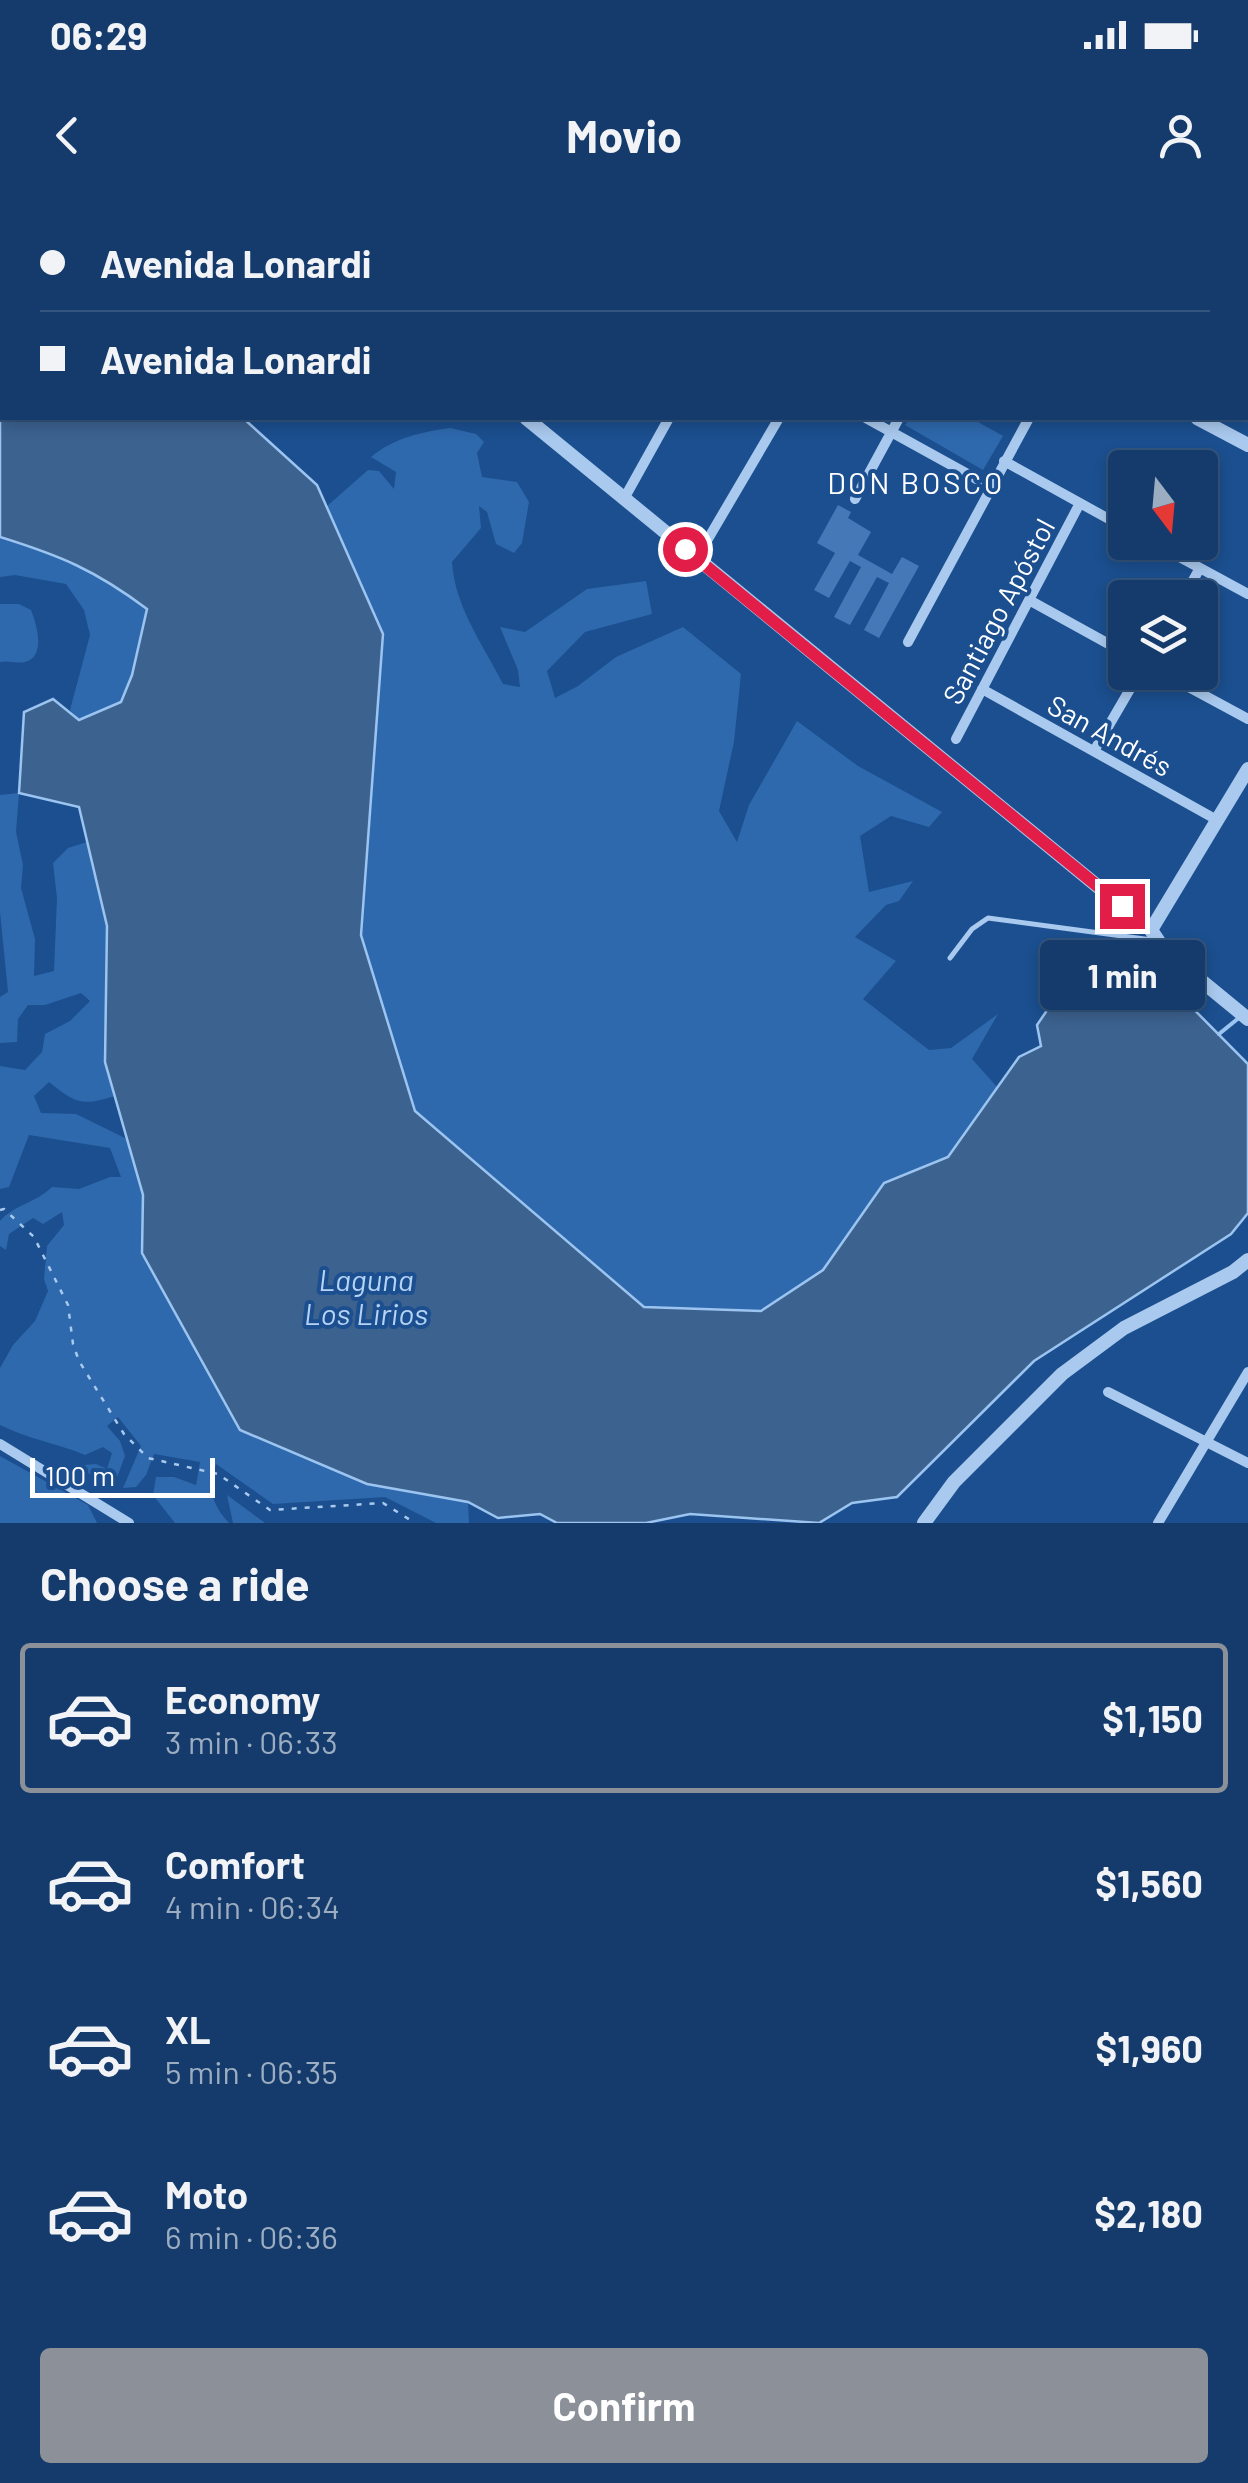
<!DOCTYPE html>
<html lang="en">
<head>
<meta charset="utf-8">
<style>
	body { margin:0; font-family:Barlow,sans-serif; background:#1d4271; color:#f1f3f6; height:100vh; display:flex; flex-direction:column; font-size:38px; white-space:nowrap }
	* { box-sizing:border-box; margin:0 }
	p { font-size:32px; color:#9dadc1 }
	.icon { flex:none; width:55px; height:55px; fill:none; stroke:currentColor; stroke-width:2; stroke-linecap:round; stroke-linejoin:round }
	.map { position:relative; height:1323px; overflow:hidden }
	.details { display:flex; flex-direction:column; background:#143b6b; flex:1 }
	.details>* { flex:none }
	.top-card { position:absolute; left:0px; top:0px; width:1250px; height:220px; box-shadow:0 5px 15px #0003,0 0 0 2px #33557e; display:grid; align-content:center; height:220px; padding:0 40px; background:#143b6b }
	.needle { width:65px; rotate:164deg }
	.tools { position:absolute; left:1108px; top:250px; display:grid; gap:20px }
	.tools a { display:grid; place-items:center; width:110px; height:110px; border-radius:10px; background:#143b6b; box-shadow:0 5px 15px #0003,0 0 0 2px #33557e; font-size:50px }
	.scale { position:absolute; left:30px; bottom:25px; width:185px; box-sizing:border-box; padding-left:10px; border:5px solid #fff; border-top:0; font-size:28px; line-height:35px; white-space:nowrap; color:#fff; -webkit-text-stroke:8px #1b4f8f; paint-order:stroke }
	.end { position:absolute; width:45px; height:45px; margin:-22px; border:12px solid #e11d48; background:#fff; box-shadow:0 0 0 5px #fff }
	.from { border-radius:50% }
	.bubble { position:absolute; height:70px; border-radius:10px; background:#143b6b; box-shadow:0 5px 15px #0003,0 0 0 2px #33557e; font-size:32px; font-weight:700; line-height:70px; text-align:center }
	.top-card b { display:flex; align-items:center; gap:35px; height:95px; font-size:38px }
	.top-card b+b { border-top:2px solid #33557e }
	.top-card i { width:25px; height:25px; background:#f1f3f6 }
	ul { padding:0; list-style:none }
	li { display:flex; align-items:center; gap:30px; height:150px; margin:0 20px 15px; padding:0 20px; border:5px solid transparent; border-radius:10px }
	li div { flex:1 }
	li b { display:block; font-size:38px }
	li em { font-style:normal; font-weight:700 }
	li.selected { border-color:#8c9099 }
	li>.icon { width:90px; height:90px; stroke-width:1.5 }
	h2 { padding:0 40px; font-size:45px; line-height:120px }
	.cta { display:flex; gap:20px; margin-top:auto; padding:20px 40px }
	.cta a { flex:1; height:115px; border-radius:10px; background:#8c9099; color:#fff; font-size:40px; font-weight:700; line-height:115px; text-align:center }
	.status { display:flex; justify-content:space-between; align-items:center; height:70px; padding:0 50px; background:#143b6b; direction:ltr }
	.status svg { height:28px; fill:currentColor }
	header { display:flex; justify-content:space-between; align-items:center; height:130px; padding:0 40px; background:#143b6b; font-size:45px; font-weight:700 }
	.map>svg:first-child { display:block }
	.green { fill:#2e69ad }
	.water { fill:#3c6290; stroke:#9cc4f0; stroke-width:2.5 }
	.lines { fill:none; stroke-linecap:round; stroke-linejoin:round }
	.stream { stroke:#9cc4f0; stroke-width:4 }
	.building { fill:#4478b7 }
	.path { stroke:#a9c9ee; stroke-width:2.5; stroke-dasharray:5 8; stroke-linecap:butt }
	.service { stroke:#a9c9ee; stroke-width:5 }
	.minor { stroke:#a9c9ee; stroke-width:10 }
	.tertiary { stroke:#a9c9ee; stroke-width:14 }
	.route { stroke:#e11d48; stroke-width:12 }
	.labels { text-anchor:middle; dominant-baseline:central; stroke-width:8; stroke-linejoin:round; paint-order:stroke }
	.street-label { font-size:28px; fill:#fff; stroke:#1b4f8f }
	.neighbourhood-label { font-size:30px; letter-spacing:2.5px; fill:#fff; stroke:#1b4f8f }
	.water-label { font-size:30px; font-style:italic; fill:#b5d3f5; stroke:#1b4f8f }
</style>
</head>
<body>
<div class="status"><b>06:29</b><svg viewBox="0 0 49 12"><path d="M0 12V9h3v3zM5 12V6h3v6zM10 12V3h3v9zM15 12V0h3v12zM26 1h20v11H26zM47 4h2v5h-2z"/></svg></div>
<header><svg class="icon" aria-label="back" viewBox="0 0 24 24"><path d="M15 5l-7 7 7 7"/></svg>Movio<svg class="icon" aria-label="person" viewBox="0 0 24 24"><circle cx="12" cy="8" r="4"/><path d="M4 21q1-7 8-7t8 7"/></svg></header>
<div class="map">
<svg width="1248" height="1323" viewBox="0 0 1248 1323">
	<rect width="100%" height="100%" fill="#1b4f8f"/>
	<path class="green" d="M910 218H971L1003 236 983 270 905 225Z
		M450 228 476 234 484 242 477 253 482 277 517 282 529 302 522 343 514 353 496 344 487 312 479 306 481 328 452 362C455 408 483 444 503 484L520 487 518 470 500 427 525 432 587 389 646 381 652 414 585 432 547 471 555 498 578 486 616 457 683 427 741 474 734 542 719 611 737 642 749 605 797 521 858 566 942 612 929 627 891 616 860 636 869 692 913 681 899 701 886 705 855 737 896 761 863 799 929 850 951 848 998 814 972 859 999 889 948 957 884 983 823 1070 761 1111 644 1107 415 911 361 735 383 434 326 307 368 270 379 271 394 289 396 272 371 257C394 238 421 232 450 228Z
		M0 337 64 356 98 375 147 409 132 475 121 502 79 520 70 510 90 435 84 410 66 384 15 375 0 377Z
		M0 404H19L31 410C36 423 47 456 25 462 18 464 8 460 0 462Z
		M19 593 16 632 23 665 21 688 35 739 34 776 54 771 57 698 53 663 68 648 87 642 107 726 105 862 115 896C82 906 76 904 49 882L34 896 41 913 76 914 127 939 143 995 142 1053 179 1117 367 1284 468 1302 469 1323H436L385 1297 273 1304 216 1264C208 1288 211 1304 229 1323H175L153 1295 156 1277H174L196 1285 200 1262 154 1254 146 1275 136 1287 123 1288 141 1246 118 1217 107 1226 120 1241 125 1256 116 1280 105 1285 88 1273 83 1265 96 1264 107 1269 112 1253 103 1247 85 1255C56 1243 28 1239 0 1225V1168L13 1145 35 1121 48 1091 44 1079 47 1046 64 1025 62 1012 43 1024 33 1018 9 1034 6 1050 0 1046V1021C15 1004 36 1003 52 987L79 989 110 977H121L110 948 29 935 9 987 0 989V866L25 870 42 852 45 834 70 821 90 801 81 793 45 805H28L18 819 17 842 0 843V797L8 792 0 712V595Z
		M0 1256 88 1305 97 1323H0Z
		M227 1295 265 1323H233Z"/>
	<path class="water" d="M0 10 2 218H243L317 285 383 434 361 735 415 911 644 1107 761 1111 823 1070 884 983 948 957 1019 857 1041 846 1037 825 1076 768 1081 749 1130 745 1248 864V1013L1231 1034 1034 1161 897 1297 852 1303 819 1323 690 1314 646 1323H557L540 1314 498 1318 468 1302 367 1284 240 1230 142 1053 143 995 105 862 107 726 79 607 19 593 24 512 53 499 79 520 121 502 132 475 147 409C95 370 61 356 0 337Z"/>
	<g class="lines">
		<path class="stream" d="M1219 834 1240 817"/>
	</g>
	<path class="building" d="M838 305 851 312 848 318 871 332 858 355 892 374 902 357 919 366 879 438 864 430 889 383 877 377 850 425 834 417 861 367 850 361 829 398 814 390 835 353 817 343Z"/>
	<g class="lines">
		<path class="path" d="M0 1010 4 1009 34 1037 68 1105 73 1144 79 1161 124 1234 148 1258 218 1274 270 1310 383 1303 415 1323"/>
		<path class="service" d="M366 0 369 2
			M950 758 972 729 988 718 1152 740"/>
		<path class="minor" d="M535 0 539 2
			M1203 0 1208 2
			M811 2 812 0
			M906 2 907 0
			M1008 2 1009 0
			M1121 2 1122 0
			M1248 177V176
			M866 218 991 287
			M1004 261 1125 328
			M625 297 669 218
			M855 299 899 218
			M1152 342 1248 394
			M685 349 708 339 779 218
			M1183 398 1200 368
			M1029 400 1125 453
			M908 442 1029 218
			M1161 472 1248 519
			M982 489 1217 620
			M956 539 1080 303
			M1094 551 1140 472
			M1108 1192 1248 1263
			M0 1244 129 1323
			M1158 1323 1248 1172"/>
		<path class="tertiary" d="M255 0 258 2
			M798 0 803 2
			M456 2 458 0
			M526 218 1151 730 1165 751 1248 819
			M1197 218 1248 245
			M1151 730 1248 569
			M924 1323 954 1282 1062 1174 1124 1128 1233 1072 1248 1060"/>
	</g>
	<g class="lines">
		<path class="route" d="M685 349 1122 706"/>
	</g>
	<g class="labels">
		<g class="street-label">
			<text transform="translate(998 411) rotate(-62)">Santiago Apóstol</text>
			<text transform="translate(1110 535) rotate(29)">San Andrés</text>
		</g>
		<g class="neighbourhood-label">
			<text x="916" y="282">DON BOSCO</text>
		</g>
		<g class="water-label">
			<text x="366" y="1079">Laguna<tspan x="366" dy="34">Los Lirios</tspan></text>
		</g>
	</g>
</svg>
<div class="tools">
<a><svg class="needle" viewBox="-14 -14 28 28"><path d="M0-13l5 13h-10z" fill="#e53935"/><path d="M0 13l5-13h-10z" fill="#9dadc1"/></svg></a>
<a><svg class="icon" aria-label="layers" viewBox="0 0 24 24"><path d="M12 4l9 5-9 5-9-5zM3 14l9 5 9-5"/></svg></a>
</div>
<div class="scale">100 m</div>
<i class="end from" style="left:685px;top:349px"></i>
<i class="end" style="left:1122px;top:706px"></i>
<div class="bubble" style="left:1040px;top:740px;width:165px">1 min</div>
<div class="top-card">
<b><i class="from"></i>Avenida Lonardi</b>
<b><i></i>Avenida Lonardi</b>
</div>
</div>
<section class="details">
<h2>Choose a ride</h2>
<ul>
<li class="selected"><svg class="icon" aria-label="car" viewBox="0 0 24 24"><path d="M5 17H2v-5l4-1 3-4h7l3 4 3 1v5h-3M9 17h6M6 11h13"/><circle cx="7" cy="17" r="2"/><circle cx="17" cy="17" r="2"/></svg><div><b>Economy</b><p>3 min · 06:33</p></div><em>$1,150</em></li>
<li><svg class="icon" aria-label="car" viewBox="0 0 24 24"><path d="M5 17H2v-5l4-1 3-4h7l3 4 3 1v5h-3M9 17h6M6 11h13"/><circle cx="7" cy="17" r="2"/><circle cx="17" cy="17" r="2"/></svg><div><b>Comfort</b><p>4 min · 06:34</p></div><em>$1,560</em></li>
<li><svg class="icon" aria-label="car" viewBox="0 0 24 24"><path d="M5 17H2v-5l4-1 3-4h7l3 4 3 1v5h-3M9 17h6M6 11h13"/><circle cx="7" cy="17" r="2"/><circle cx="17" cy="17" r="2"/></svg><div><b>XL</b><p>5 min · 06:35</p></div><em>$1,960</em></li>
<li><svg class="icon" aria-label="car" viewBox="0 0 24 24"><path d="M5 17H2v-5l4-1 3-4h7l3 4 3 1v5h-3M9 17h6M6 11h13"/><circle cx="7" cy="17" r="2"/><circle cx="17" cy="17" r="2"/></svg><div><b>Moto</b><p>6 min · 06:36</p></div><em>$2,180</em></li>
</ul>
<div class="cta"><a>Confirm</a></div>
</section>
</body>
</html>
